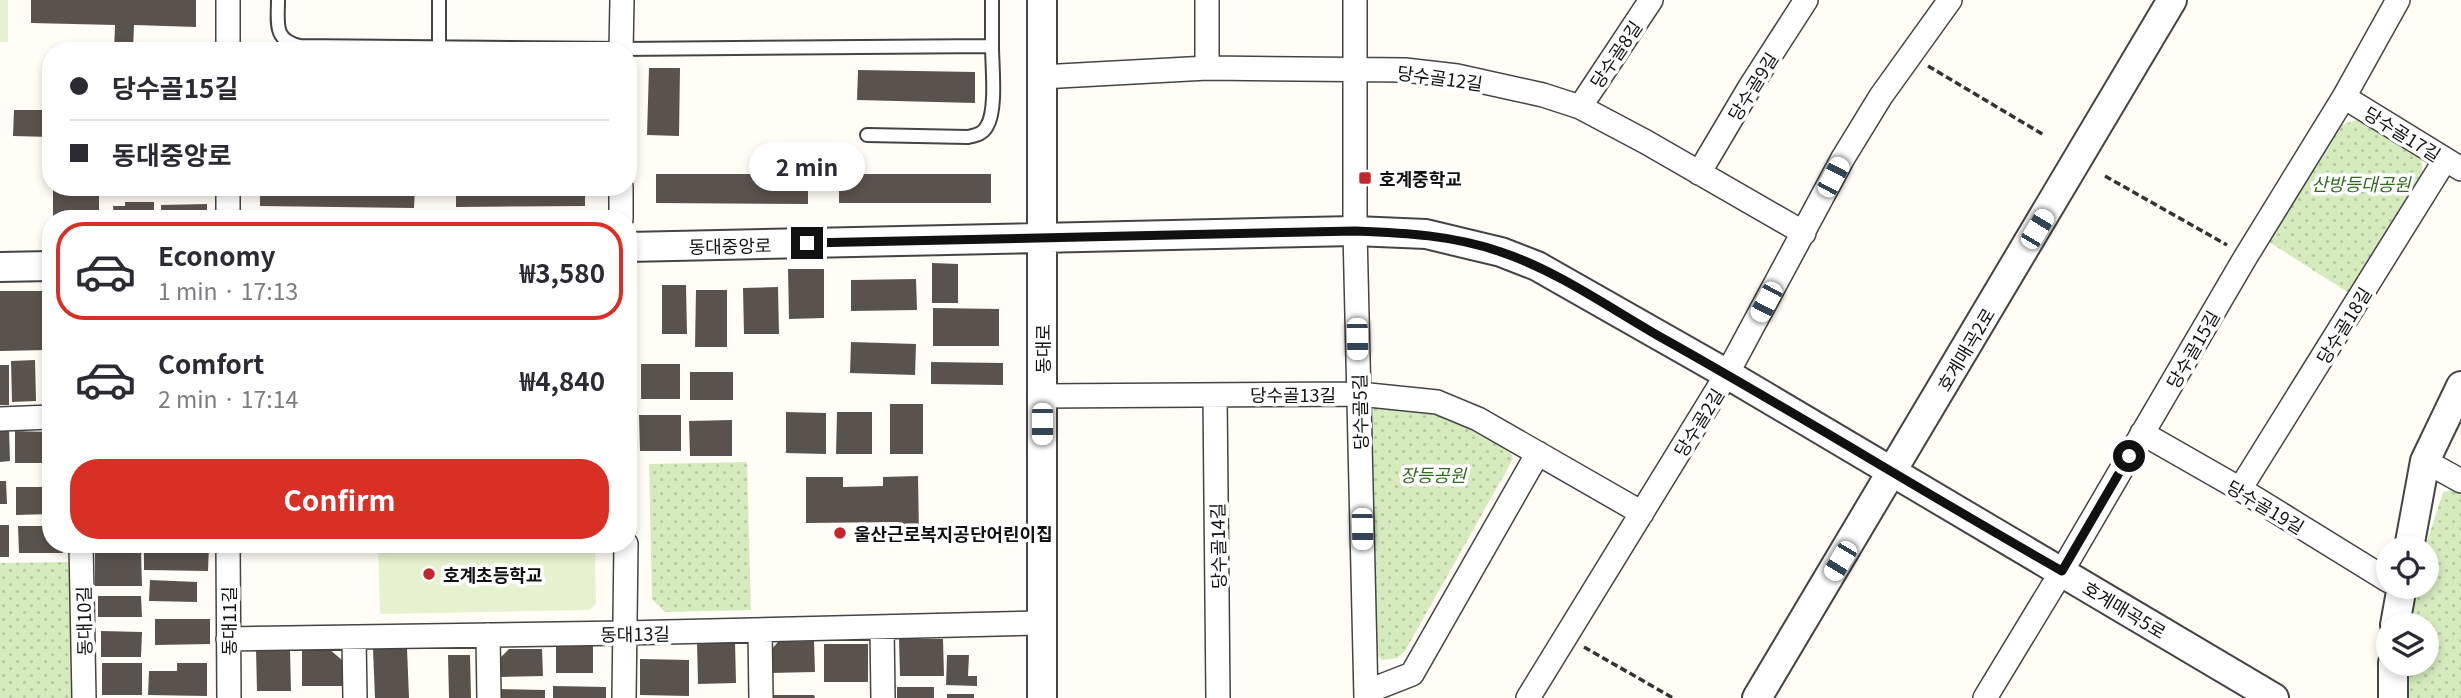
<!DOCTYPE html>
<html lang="en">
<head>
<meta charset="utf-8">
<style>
	body { margin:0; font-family:Georgia,"Noto Sans KR",serif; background:#f2f2f3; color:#2b2b33; height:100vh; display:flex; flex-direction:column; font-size:26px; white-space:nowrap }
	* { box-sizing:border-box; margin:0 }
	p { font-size:23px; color:#7c7c81 }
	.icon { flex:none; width:38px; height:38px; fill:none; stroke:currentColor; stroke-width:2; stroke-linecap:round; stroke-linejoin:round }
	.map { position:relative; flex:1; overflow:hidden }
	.details { position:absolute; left:42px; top:210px; width:595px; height:343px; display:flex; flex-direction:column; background:#fff; border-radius:28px; box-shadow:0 4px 10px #0003 }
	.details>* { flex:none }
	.banner { position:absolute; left:42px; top:42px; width:595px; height:154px; border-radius:28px; box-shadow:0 4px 10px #0003; display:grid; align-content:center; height:154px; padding:0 28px; background:#fff }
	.fabs { position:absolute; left:2376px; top:536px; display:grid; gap:14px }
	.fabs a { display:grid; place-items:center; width:63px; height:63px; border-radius:50%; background:#fff; box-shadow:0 4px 10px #0003; font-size:35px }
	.end { position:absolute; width:32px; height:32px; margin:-16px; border:9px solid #111; background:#fff; box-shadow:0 0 0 4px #fff }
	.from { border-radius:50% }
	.bubble { position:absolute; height:49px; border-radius:24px; background:#fff; box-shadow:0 4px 10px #0003; font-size:23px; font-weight:700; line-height:49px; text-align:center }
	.car { position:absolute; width:21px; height:42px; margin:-21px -10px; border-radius:9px; box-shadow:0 0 5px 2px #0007; background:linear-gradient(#fff 24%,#345 0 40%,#fff 0 76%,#345 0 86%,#fff 0) }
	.banner b { display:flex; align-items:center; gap:24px; height:66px; font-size:26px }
	.banner b+b { border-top:2px solid #e1e1e2 }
	.banner i { width:18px; height:18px; background:#2b2b33 }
	ul { padding:12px 0 0; list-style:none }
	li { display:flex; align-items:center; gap:21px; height:98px; margin:0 14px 10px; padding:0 14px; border:4px solid transparent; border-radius:28px }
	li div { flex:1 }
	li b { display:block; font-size:26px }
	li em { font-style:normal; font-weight:700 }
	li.active { border-color:#d93025 }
	li>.icon { width:63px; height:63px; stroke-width:1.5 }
	.primary-button { display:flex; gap:14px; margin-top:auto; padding:14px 28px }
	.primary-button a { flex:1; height:80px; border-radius:28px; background:#d93025; color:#fff; font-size:28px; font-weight:700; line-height:80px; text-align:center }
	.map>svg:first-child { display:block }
	.park { fill:url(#park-dots) }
	.pitch { fill:#e6f2cf }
	.building { fill:#5a524d }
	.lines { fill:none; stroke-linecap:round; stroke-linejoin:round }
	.service-casing { stroke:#444; stroke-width:16 }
	.minor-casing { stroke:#444; stroke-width:26 }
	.tertiary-casing { stroke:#444; stroke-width:32 }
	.path { stroke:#333; stroke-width:3.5; stroke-dasharray:7 3.5; stroke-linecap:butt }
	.service { stroke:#fff; stroke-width:12 }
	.minor { stroke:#fff; stroke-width:23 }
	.tertiary { stroke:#fff; stroke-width:28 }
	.route { stroke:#111; stroke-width:9 }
	.poi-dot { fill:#c4262e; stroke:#fff; stroke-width:2.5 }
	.labels { text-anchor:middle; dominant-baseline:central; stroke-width:7; stroke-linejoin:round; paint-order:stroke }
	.street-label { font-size:18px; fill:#111; stroke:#fff }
	.poi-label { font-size:18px; font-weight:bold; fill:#111; stroke:#fff; text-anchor:start }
	.park-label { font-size:18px; font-style:italic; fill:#2f6b1f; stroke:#fff }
</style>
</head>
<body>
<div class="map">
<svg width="2461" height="698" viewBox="0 0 2461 698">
	<defs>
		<pattern id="park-dots" width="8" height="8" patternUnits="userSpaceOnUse" patternTransform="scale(1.75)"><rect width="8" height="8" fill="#d5ebbd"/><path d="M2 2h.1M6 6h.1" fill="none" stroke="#b6c8a1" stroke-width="1.8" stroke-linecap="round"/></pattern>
	</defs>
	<rect width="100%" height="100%" fill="#fffdf5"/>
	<path class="park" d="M2359 119 2421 156 2423 173 2349 293 2269 242 2341 125Z
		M1378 402 1441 411 1507 441 1513 459 1405 651 1397 658 1382 660 1373 652 1369 413Z
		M747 462 751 610 665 612 652 599 649 464Z
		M2461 488V698H2404L2405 663H2427V625H2411L2417 586H2427V548H2425L2443 492Z
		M69 562 71 698H0V563Z"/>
	<path class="pitch" d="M0 0H8V42H0Z
		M378 544H595L596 604 590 610 380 614Z"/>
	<path class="building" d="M31 0H196V27L134 25 133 51H114L115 25 31 23Z
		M649 68H680L679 136 647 135Z
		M858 70 975 72V103L857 100Z
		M14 110H51V137L13 136Z
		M656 174H808V204L656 203Z
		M839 174H991V203H839Z
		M53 187H99V219H53Z
		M260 187H415L414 208 260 206Z
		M456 187H585V206L456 207Z
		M125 202H154V219H114L113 206H125Z
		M207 204V219H161V205Z
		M932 263 958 264V303H932Z
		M788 269H824V318L789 319Z
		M916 279 917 310 851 311V280Z
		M662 285H686L687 334H662Z
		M778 287 779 334H744L743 288Z
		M696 290H727V347H695Z
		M0 291H47V350L0 351Z
		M933 308 999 309V346H933Z
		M851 342 916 344 915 375 850 373Z
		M35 360 36 401 12 402 11 361Z
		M931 362 1003 363V385L931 384Z
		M641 364H680V399H641Z
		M0 365H9V405H0Z
		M44 365H51V405H44Z
		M690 372H733V400H690Z
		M890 404H923V454H890Z
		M786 412 826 413V454L786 453Z
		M837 412H872V454H836Z
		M639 415H681V451H640Z
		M732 420V456H690L689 421Z
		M0 430H9L10 461 0 462Z
		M15 431 51 432V463H15Z
		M918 476 919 536H899V522L806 523V477H843V487L883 486V477Z
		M0 481H6L7 504H0Z
		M16 487H51V514L16 515Z
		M0 525H9V557H0Z
		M18 526H51V544H62L63 553H19Z
		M274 544H304V549H274Z
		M144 545 209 546 208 571 144 570Z
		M95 553H141L142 586H95Z
		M150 580 197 582V602L149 601Z
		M98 596H141L142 617H98Z
		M155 619H210V644L155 645Z
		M101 631 142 632 141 657H101Z
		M899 639H943L944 676H900Z
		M697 641H735L736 683 698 684Z
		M814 641 815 672 769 673 768 653 778 642Z
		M824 644H868V682H824Z
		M556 645H593V673H556Z
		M407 648 409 698H375L373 649Z
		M256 649H290L291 691H257Z
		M302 649H329L342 660V686H302Z
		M509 649H542L543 676 498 677V660Z
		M448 655H470L471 698H449Z
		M947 655H969L968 676H977V686L946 685Z
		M640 659 689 660V696L640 695Z
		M102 663H142V695H102Z
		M177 663H207V696L148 695 149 671H177Z
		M553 686 606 687V698H553Z
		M897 687H934V698H897Z
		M498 689 545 690V698H498Z
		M947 694H974V698H947Z
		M773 695H814L815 698H773Z"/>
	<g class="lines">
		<defs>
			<path id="service" d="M278 0C278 23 273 40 300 46L621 49 992 46V0
				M439 0V51
				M867 135 968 137C976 135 983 134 987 126 997 110 992 66 992 46"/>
			<path id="minor" d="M1355 0V231L1366 698
				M228 51V0
				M621 51 622 0
				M1207 68V0
				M1041 77 1207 68 1405 70 1457 76 1543 95 1580 107 1646 142 1804 233
				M2344 97 2461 169
				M1580 107 1651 0
				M1699 173 1750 87 1806 0
				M228 219V187
				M621 219V187
				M1215 395 1218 698
				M1042 396 1359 394 1437 402 1478 419 1642 513
				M0 419 51 417
				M2142 433 2240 489 2389 581
				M2425 461 2461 481
				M2240 489 2445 160
				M81 544 84 698
				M228 544 229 698
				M882 627 883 698
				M760 630 761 698
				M488 635 489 698
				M354 638 355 698
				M228 639 624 633 1041 623
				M1366 692 1412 674 1538 453
				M624 698 626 544
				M1528 698 1727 374 1843 158 1881 96 1950 0
				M1985 698 2062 571 2245 258 2344 97 2398 0"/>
			<path id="tertiary" d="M628 247 1355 231 1426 234 1501 252 1537 266 1727 374 2274 698
				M0 267 51 266
				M2409 548 2425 461 2461 386
				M2395 625 2402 586
				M1042 698V0
				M1757 698 2172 0
				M2393 698V663"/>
		</defs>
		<use href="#service" class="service-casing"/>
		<use href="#minor" class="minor-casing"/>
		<use href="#tertiary" class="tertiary-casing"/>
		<path class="path" d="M1928 66 2044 135
			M2105 176 2227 245
			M1584 647 1673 698"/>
		<use href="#service" class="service"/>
		<use href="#minor" class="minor"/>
		<use href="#tertiary" class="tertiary"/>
	</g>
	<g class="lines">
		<path class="route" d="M807 243 1355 231C1405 233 1453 235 1501 252 1558 271 1611 309 1664 339 1798 414 1928 495 2062 571L2129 456"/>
	</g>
	<g class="poi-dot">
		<rect x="1358" y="171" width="14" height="14" rx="3.5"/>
		<circle cx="840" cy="533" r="7"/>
		<circle cx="429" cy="574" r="7"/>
	</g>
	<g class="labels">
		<g class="street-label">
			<text transform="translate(1615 54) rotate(-56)">당수골8길</text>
			<text transform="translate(1440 77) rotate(8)">당수골12길</text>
			<text transform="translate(1752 86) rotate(-58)">당수골9길</text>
			<text transform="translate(2403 133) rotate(32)">당수골17길</text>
			<text transform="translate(730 245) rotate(-1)">동대중앙로</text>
			<text transform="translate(2343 325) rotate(-58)">당수골18길</text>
			<text transform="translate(1042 349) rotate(-90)">동대로</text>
			<text transform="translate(1965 349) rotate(-59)">호계매곡2로</text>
			<text transform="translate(2192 349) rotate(-60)">당수골15길</text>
			<text x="1293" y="394">당수골13길</text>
			<text transform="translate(1359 412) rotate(-91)">당수골5길</text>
			<text transform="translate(1698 422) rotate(-58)">당수골2길</text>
			<text transform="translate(2266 506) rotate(31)">당수골19길</text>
			<text transform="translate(1217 546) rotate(-91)">당수골14길</text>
			<text transform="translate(2125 609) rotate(31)">호계매곡5로</text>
			<text transform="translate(83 621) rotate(-91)">동대10길</text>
			<text transform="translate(228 621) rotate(-90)">동대11길</text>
			<text transform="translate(635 633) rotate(-1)">동대13길</text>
		</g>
		<g class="poi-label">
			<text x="1379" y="178">호계중학교</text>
			<text x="854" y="533">울산근로복지공단어린이집</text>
			<text x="443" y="574">호계초등학교</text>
		</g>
		<g class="park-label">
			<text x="2361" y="183">산방등대공원</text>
			<text x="1433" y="474">장등공원</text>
		</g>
	</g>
</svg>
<div class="fabs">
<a><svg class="icon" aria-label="locate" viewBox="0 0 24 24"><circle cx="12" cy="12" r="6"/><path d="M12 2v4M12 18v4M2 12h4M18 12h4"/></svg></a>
<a><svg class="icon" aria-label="layers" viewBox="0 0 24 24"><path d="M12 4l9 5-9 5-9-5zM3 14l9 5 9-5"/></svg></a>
</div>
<i class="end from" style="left:2129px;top:456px"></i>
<i class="end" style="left:807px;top:243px"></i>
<div class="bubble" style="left:749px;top:142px;width:116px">2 min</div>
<i class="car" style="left:1833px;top:177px;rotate:28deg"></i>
<i class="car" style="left:2037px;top:229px;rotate:31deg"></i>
<i class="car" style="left:1766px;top:302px;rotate:208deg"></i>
<i class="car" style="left:1357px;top:339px;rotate:179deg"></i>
<i class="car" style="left:1042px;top:424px;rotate:180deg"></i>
<i class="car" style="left:1362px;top:529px;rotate:179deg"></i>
<i class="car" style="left:1840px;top:561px;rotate:211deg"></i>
<div class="banner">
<b><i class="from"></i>당수골15길</b>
<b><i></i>동대중앙로</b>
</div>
<section class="details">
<ul>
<li class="active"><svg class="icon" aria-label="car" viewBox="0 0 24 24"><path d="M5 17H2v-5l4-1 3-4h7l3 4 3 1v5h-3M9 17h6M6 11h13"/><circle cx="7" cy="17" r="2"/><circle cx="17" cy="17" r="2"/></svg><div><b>Economy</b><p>1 min · 17:13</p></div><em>₩3,580</em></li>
<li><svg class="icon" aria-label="car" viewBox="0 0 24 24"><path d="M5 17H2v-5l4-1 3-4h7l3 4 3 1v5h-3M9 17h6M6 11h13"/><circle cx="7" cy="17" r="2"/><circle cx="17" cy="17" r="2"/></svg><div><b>Comfort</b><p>2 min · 17:14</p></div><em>₩4,840</em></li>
</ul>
<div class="primary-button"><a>Confirm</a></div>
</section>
</div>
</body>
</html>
